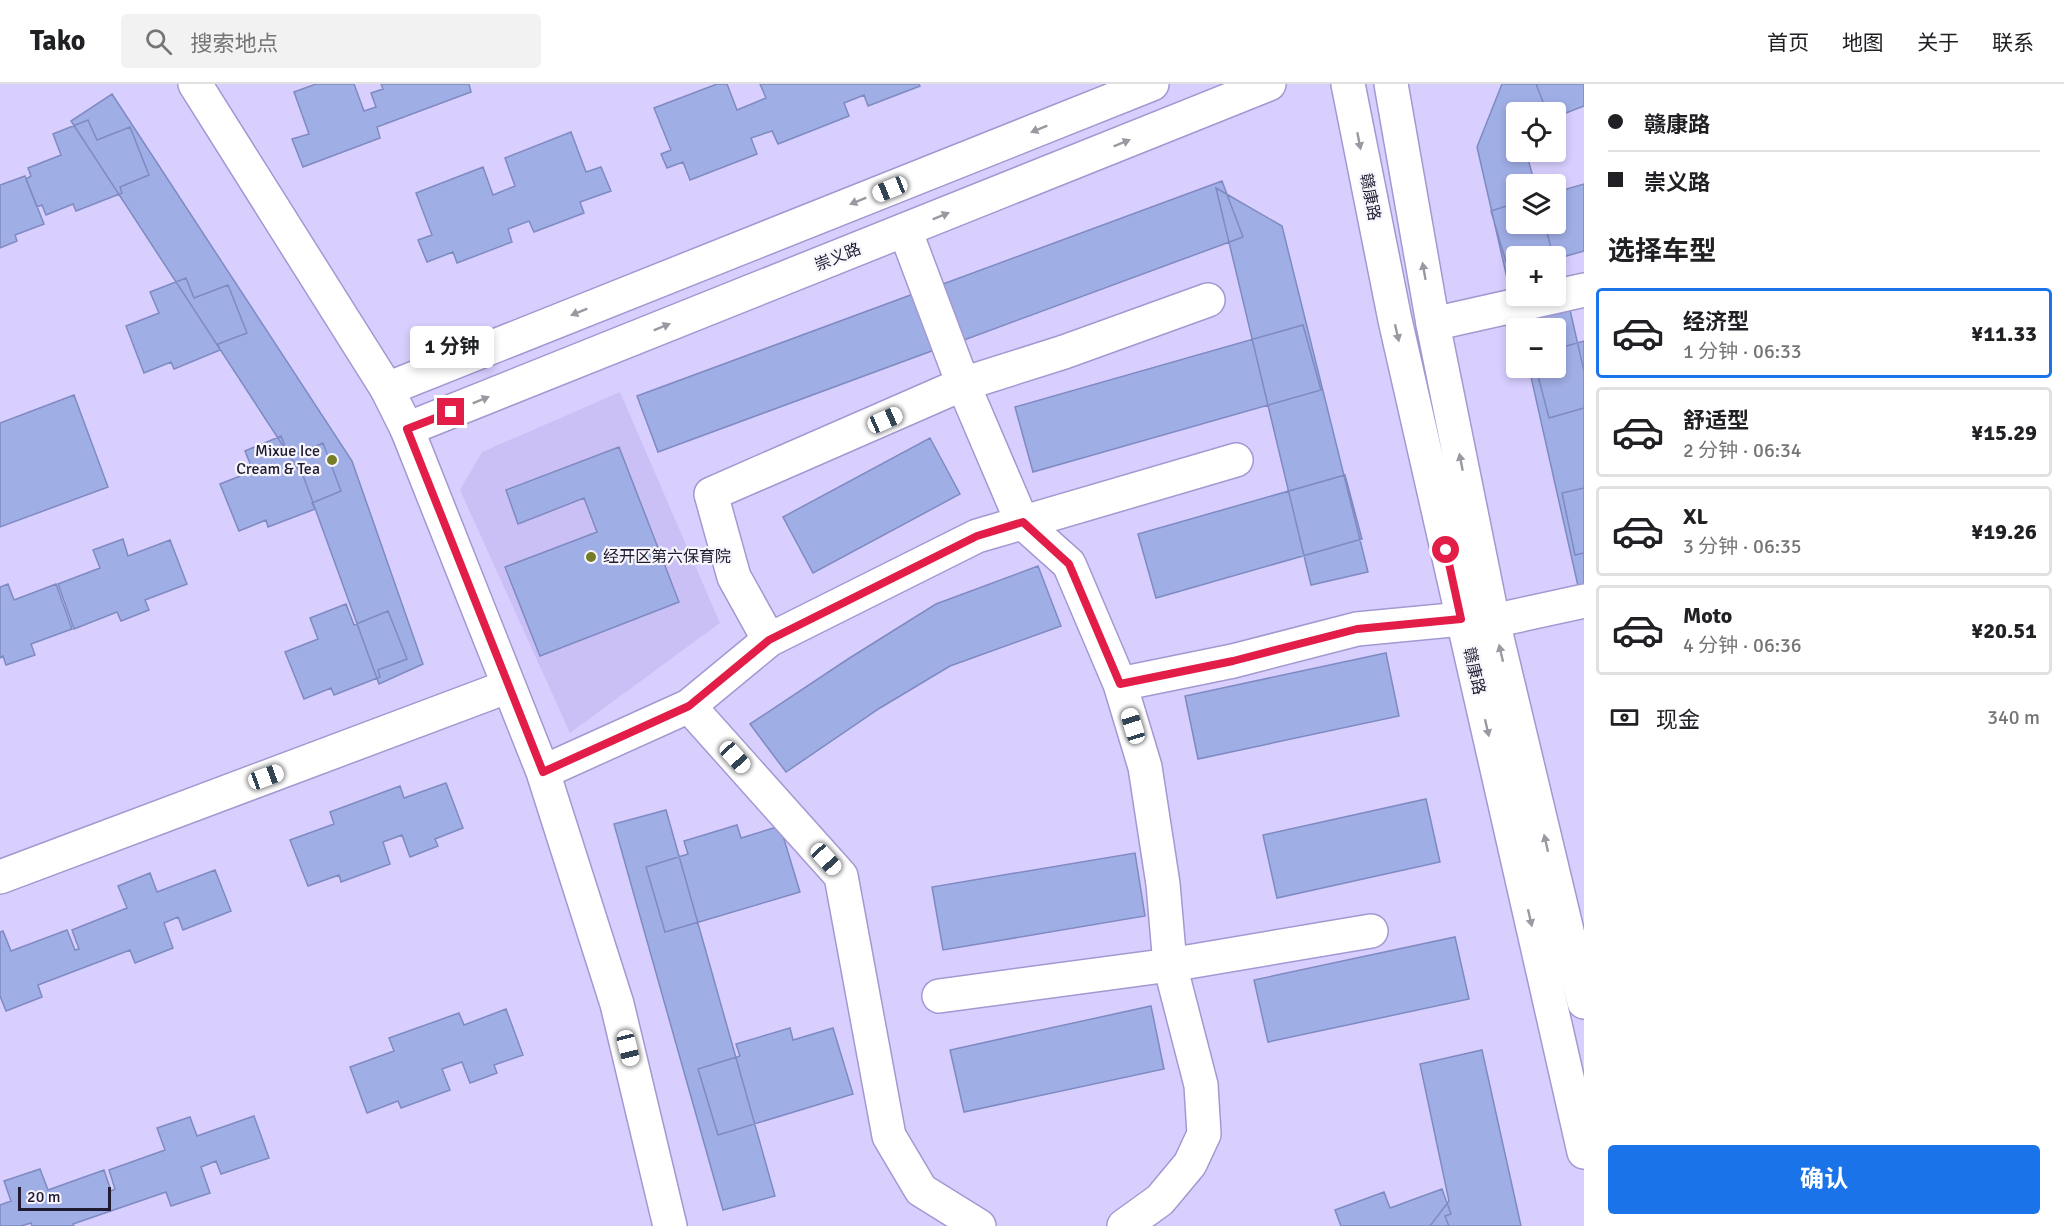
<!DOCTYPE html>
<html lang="zh">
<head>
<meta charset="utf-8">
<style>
	body { margin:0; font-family:Signika,"Noto Sans SC",sans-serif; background:#f2f2f2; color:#202124; height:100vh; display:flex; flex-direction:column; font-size:22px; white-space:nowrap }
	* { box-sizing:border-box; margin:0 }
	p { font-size:20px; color:#757577 }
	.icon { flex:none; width:33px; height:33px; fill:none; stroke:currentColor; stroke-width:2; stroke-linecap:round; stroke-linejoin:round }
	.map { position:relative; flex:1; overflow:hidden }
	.drawer { display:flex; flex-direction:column; background:#fff; width:480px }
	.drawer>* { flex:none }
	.banner { display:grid; align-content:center; height:132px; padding:0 24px; background:#fff }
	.controls { position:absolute; left:1506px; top:18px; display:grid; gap:12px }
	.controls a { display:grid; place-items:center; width:60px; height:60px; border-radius:6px; background:#fff; box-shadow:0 3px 9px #0003; font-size:30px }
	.scale { position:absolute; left:18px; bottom:15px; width:93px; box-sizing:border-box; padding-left:6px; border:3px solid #201b30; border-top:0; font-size:16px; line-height:21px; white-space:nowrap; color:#201b30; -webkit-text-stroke:4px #f7f6fd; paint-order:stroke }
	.end { position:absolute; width:27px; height:27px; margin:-14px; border:8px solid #e11d48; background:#fff; box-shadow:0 0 0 3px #fff }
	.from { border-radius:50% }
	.bubble { position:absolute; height:42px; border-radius:6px; background:#fff; box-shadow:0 3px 9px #0003; font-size:20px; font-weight:700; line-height:42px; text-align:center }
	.car { position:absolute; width:18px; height:36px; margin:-18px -9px; border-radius:8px; box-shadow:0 0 4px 2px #0007; background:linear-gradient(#fff 24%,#345 0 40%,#fff 0 76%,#345 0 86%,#fff 0) }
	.banner b { display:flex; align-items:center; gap:21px; height:57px; font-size:22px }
	.banner b+b { border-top:2px solid #e0e0e0 }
	.banner i { width:15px; height:15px; background:#202124 }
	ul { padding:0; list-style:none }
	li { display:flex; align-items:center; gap:18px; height:90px; margin:0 12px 9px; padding:0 12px; border:3px solid #e0e0e0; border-radius:6px }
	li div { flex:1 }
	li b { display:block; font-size:22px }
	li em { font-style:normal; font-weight:700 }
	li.selected { border-color:#1a73e8 }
	li>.icon { width:54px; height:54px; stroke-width:1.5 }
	h2 { padding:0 24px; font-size:27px; line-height:72px }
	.pay { display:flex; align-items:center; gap:15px; height:66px; padding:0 24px; font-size:22px }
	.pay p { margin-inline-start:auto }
	.action { display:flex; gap:12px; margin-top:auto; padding:12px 24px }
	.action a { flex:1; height:69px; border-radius:6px; background:#1a73e8; color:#fff; font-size:24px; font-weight:700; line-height:69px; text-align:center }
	header { display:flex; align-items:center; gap:36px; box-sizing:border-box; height:84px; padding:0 30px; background:#fff; border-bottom:2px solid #e0e0e0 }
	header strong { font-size:28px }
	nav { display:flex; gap:33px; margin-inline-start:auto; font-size:21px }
	.search { width:420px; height:54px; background:#f2f2f2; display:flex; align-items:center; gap:15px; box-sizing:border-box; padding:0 21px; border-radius:6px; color:#757577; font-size:22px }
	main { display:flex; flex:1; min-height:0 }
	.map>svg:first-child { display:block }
	.built { fill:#cbc0f5 }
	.building { fill:#a0aee6; stroke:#7e8ac1; stroke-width:1.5 }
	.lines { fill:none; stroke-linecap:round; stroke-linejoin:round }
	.minor-casing { stroke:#a498d1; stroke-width:36 }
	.major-casing { stroke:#a498d1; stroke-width:36 }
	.minor { stroke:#fff; stroke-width:33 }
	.major { stroke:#fff; stroke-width:33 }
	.oneway { fill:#9b98a2 }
	.route { stroke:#e11d48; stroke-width:8 }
	.poi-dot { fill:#767d28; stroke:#f7f6fd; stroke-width:2 }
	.labels { text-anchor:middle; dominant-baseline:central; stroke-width:4.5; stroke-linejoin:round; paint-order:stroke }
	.street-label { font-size:16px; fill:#201b30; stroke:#f7f6fd }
	.poi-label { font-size:16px; fill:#201b30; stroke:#f7f6fd; text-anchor:end }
</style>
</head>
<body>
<header>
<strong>Tako</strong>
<div class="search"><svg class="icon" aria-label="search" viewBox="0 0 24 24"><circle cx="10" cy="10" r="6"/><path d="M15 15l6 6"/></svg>搜索地点</div>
<nav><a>首页</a><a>地图</a><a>关于</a><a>联系</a></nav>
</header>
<main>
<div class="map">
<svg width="1584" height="1142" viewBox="0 0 1584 1142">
	<rect width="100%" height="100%" fill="#d8cfff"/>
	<path class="built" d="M620 308 720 539 570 649 460 406 482 368Z"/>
	<path class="building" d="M316 0H354L364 27 376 23 371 9 383 5 381 0H469L471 8 377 43 380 54 303 83 292 55 309 50 294 8Z
		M717 0H727L737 26 766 14 760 0H919L920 2 868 22 864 11 844 19 849 32 778 60 772 47 751 54 757 70 690 96 683 78 667 84 661 70 671 66 654 24Z
		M1502 0H1536L1547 28H1516V68H1526L1535 100H1516V140H1545L1553 172H1516V205L1510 207 1477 63Z
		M1536 0H1584V22L1556 33V28H1547Z
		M112 10 352 377 423 580 379 600 304 394 71 37Z
		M88 36 97 56 130 43 149 91 120 103 122 109 76 127 73 120 46 131 42 121 37 123 26 95 31 92 28 84 61 71 53 50Z
		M571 48 586 88 601 83 611 107 580 118 584 129 534 148 529 137 508 145 512 158 457 179 453 168 427 178 418 156 432 151 416 109 483 83 493 111 515 102 505 74Z
		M25 92 44 140 15 151 17 157 0 164V101Z
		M1222 97 1243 153 964 256 943 200Z
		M1584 100V167L1556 175V172H1516V186L1509 188 1491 127 1516 119V140H1556V108Z
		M1216 104 1282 142 1368 488 1311 501Z
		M186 194 194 214 228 201 247 249 218 260 220 266 174 285 171 278 144 289 126 242 159 229 150 208Z
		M916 209 937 265 658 368 637 312Z
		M1570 226 1584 287V501L1578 502 1529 284H1556V244H1520L1518 238Z
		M1303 241 1321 306 1033 388 1015 323Z
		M1584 257V324L1549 334 1536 284H1556V265Z
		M74 311 108 403 0 443V339Z
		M281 352 289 373 323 359 341 407 312 419 315 425 268 443 266 436 239 447 220 400 253 387 245 367Z
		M930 354 960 410 813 489 783 433Z
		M619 363 679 518 540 572 505 483 597 448 584 414 518 440 506 406Z
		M1345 391 1362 455 1156 514 1138 450Z
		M1584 404V469L1575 471 1562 409Z
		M123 455 128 472 170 456 187 500 145 516 149 526 121 537 117 528 74 545 58 500 100 484 93 466Z
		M1038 482 1061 542 950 582 880 624 786 688 750 640 848 575 936 520Z
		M8 500 14 516 56 500 72 545 31 560 35 571 6 581 3 572 0 574V503Z
		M346 520 354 541 388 527 407 575 378 586 380 593 334 611 331 604 304 615 285 568 318 555 310 534Z
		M1386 569 1399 632 1198 675 1185 612Z
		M446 699 463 744 435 755 438 762 410 773 402 751 383 758 390 780 341 798 339 791 308 802 290 756 334 740 330 728 400 702 404 714Z
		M1426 715 1440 778 1277 814 1263 751Z
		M666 726 775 1112 723 1126 614 740Z
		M737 741 741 754 780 742 800 808 665 848 646 783 688 770 684 757Z
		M1135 769 1145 832 943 866 932 803Z
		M215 786 231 827 183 846 178 833 164 839 173 864 135 879 130 866 38 901 42 913 6 927 0 912V848L3 847 11 867 67 846 75 866 79 865 72 846 127 824 118 802 150 789 157 808Z
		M1455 853 1469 915 1268 958 1254 896Z
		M1151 922 1164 985 964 1028 950 966Z
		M506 925 523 971 494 981 497 989 470 999 462 978 442 985 450 1006 401 1024 398 1017 367 1029 350 983 394 967 389 954 459 929 464 941Z
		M790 944 793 956 833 944 853 1010 718 1051 698 985 740 972 736 960Z
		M1482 966 1521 1142H1430L1449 1117 1420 980Z
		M254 1032 269 1074 221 1090 216 1077 201 1083 210 1109 171 1122 166 1108 73 1140 74 1142H32L31 1139 21 1142H0V1121L11 1117 4 1097 40 1085 48 1106 104 1086 111 1107 115 1105 109 1086 165 1066 157 1044 190 1033 197 1052Z
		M1442 1105 1451 1130 1445 1132 1449 1142H1341L1335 1126 1384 1108 1390 1124Z"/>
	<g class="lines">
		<defs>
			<path id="minor" d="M195 0 387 305 407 345 543 688 617 920 670 1142
				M905 146 963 300 1022 438 1069 480 1120 600 1145 683 1163 800 1170 881 1201 1001 1204 1050 1190 1080 1160 1116 1124 1142
				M1208 216 1064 268 963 300 711 410 734 493 769 556 977 452 1236 376
				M1433 240 1584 206
				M1493 537 1584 517
				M1120 600 1233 577 1357 545 1462 535
				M689 622 841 792 889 1052 921 1106 979 1142
				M543 688 689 622 769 556
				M0 793 509 602
				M939 912 1170 881 1371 847"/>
			<path id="major" d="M1348 0 1395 236 1584 1068
				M1391 0 1433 240 1493 537 1584 918
				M387 305 1152 0
				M407 345 1269 0"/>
		</defs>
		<use href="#minor" class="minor-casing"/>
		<use href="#major" class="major-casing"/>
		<use href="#minor" class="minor"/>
		<use href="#major" class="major"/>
	</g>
	<defs><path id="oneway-solid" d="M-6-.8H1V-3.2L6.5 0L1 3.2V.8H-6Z" transform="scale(1.5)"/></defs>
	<g class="oneway">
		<use href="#oneway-solid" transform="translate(1039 45) rotate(158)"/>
		<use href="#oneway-solid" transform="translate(1359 57) rotate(79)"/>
		<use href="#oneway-solid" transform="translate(1122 59) rotate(-22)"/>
		<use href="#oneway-solid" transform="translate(858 117) rotate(158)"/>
		<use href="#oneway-solid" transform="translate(941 132) rotate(-22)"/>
		<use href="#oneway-solid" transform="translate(1424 187) rotate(-100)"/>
		<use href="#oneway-solid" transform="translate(579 228) rotate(158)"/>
		<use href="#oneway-solid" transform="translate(662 243) rotate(-22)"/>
		<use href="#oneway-solid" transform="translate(1397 249) rotate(77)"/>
		<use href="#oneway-solid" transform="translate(481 316) rotate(-22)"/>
		<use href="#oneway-solid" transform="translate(1461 378) rotate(-101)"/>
		<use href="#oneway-solid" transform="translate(1501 569) rotate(-103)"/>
		<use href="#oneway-solid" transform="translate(1487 644) rotate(77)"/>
		<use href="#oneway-solid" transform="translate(1546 759) rotate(-103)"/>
		<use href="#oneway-solid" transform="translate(1530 834) rotate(77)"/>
	</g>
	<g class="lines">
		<path class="route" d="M451 328 407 345 543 688 689 622 769 556 977 452 1023 438 1069 480 1120 600 1233 577 1357 545 1461 535 1446 466"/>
	</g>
	<g class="poi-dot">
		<circle cx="332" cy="376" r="6"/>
		<circle cx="591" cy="473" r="6"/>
	</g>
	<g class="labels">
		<g class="street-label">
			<text transform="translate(1370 113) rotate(79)">赣康路</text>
			<text transform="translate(838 173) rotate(-22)">崇义路</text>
			<text transform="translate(1474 587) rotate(77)">赣康路</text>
		</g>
		<g class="poi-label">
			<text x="320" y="367">Mixue Ice<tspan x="320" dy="18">Cream &amp; Tea</tspan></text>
			<text x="603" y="473" text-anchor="start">经开区第六保育院</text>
		</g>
	</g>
</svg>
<div class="controls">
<a><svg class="icon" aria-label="locate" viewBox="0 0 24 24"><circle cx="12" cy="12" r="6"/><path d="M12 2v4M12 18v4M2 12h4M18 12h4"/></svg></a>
<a><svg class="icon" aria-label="layers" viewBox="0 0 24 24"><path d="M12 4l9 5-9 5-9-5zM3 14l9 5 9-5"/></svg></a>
<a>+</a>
<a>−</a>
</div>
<div class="scale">20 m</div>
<i class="end from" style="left:1446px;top:466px"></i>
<i class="end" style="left:451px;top:328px"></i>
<div class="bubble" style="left:410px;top:242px;width:84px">1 分钟</div>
<i class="car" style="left:890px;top:105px;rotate:248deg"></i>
<i class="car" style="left:885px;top:336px;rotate:66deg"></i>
<i class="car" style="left:1133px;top:642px;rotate:343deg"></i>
<i class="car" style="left:735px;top:673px;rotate:138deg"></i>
<i class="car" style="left:266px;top:693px;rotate:70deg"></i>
<i class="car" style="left:826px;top:775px;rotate:138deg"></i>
<i class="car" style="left:628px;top:964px;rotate:166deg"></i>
</div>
<section class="drawer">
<div class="banner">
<b><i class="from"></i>赣康路</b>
<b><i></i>崇义路</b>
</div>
<h2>选择车型</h2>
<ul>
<li class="selected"><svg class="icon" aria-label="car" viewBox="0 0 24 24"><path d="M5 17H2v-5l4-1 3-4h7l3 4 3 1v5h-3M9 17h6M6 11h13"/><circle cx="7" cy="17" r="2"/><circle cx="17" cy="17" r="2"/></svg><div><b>经济型</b><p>1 分钟 · 06:33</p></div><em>¥11.33</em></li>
<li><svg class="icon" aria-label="car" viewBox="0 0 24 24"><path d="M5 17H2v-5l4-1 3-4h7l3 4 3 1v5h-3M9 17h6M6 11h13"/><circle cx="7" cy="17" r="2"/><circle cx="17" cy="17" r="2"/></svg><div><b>舒适型</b><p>2 分钟 · 06:34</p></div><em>¥15.29</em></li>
<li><svg class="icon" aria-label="car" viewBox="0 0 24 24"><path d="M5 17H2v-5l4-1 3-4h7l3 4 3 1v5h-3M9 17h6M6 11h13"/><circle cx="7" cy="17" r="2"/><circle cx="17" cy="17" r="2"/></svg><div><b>XL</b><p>3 分钟 · 06:35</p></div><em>¥19.26</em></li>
<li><svg class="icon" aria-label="car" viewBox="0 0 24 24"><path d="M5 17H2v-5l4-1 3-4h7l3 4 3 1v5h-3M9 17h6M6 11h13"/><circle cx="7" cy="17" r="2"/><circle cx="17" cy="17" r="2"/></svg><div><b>Moto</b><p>4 分钟 · 06:36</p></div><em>¥20.51</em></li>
</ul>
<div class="pay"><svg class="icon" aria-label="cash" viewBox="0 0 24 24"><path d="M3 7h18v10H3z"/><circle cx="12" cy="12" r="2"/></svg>现金<p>340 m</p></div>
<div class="action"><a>确认</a></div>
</section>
</main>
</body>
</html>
